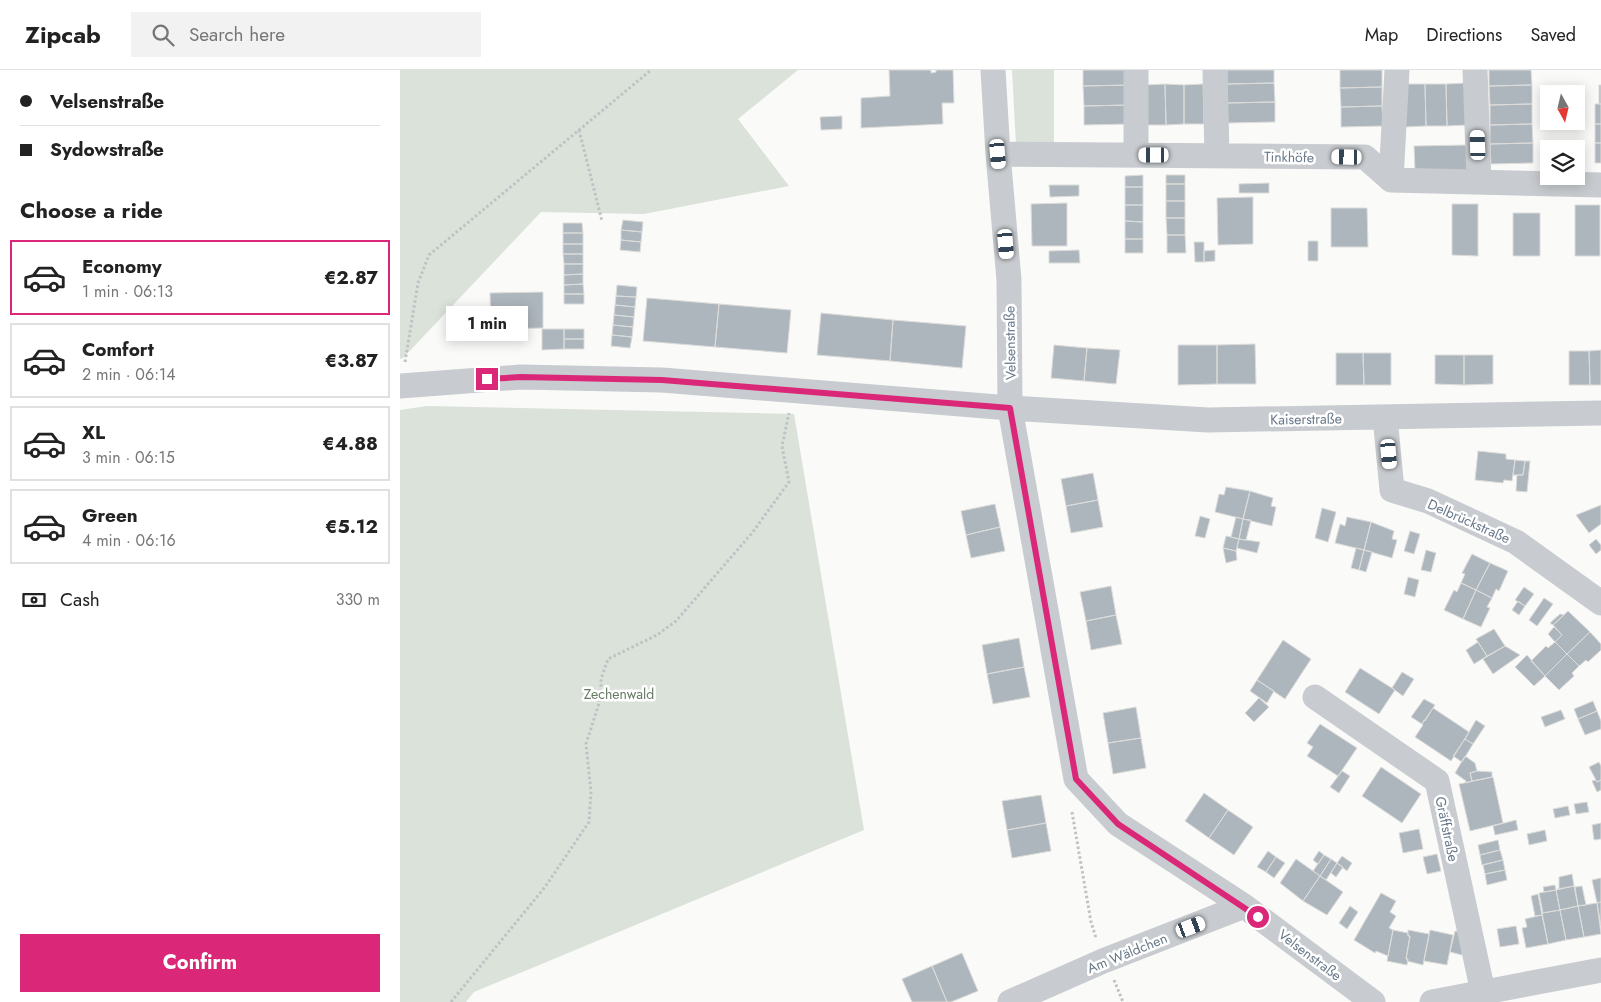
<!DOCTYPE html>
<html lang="en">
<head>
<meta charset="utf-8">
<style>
	body { margin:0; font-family:Jost,sans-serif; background:#f2f2f2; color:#222; height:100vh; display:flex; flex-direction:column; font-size:19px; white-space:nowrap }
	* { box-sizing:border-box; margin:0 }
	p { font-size:16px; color:#767676 }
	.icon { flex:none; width:28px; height:28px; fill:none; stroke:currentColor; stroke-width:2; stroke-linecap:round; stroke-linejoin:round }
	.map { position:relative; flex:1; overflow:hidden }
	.sheet { display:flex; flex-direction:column; background:#fff; width:400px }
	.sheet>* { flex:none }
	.guide { display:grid; align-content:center; height:110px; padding:0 20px; background:#fff }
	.needle { width:32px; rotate:172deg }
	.fabs { position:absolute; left:1140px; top:15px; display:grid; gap:10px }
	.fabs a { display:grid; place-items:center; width:45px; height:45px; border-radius:0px; background:#fff; box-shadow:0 2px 12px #0003; font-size:25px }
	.end { position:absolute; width:22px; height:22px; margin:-11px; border:6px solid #db2777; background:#fff; box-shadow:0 0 0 2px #fff }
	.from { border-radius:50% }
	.bubble { position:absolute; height:35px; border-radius:0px; background:#fff; box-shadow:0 2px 12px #0003; font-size:16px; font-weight:700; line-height:35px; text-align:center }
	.car { position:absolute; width:15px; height:30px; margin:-15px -8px; border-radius:6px; box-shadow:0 0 4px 1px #0007; background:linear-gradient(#fff 24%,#345 0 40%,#fff 0 76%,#345 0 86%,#fff 0) }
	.guide b { display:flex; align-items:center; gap:18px; height:48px; font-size:19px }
	.guide b+b { border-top:1px solid #e0e0e0 }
	.guide i { width:12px; height:12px; background:#222 }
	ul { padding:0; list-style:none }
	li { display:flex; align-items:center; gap:15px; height:75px; margin:0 10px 8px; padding:0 10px; border:2px solid #e0e0e0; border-radius:0px }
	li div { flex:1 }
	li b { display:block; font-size:19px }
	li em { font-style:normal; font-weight:700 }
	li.current { border-color:#db2777 }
	li>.icon { width:45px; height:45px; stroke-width:1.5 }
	h2 { padding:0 20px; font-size:22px; line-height:60px }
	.pay { display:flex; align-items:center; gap:12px; height:55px; padding:0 20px; font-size:19px }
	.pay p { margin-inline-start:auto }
	.cta { display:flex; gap:10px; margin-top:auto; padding:10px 20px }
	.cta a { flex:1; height:58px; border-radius:0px; background:#db2777; color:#fff; font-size:20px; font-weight:700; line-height:58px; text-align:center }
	header { display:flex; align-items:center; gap:30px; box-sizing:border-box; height:70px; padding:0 25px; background:#fff; border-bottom:1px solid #e0e0e0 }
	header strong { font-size:24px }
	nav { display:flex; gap:28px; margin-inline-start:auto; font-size:18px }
	.search { width:350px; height:45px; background:#f2f2f2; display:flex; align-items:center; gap:12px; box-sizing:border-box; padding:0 18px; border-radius:0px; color:#767676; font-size:19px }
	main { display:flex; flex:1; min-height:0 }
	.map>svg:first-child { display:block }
	.green { fill:#dbe2d9 }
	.building { fill:#aeb6bd; stroke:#dcdcda }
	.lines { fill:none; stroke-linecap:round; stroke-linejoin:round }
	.path { stroke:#bfc2c5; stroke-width:3; stroke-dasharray:2.5 2.5; stroke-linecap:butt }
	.minor { stroke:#c8cbcf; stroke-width:25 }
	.route { stroke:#db2777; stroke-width:6 }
	.labels { text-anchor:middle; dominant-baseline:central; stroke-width:5; stroke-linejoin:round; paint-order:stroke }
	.street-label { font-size:14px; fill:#68788a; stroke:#fff }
	.park-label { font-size:14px; fill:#667b63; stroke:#fff }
</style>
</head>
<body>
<header>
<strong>Zipcab</strong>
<div class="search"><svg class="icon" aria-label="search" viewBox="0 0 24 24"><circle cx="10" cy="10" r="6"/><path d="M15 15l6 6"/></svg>Search here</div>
<nav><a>Map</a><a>Directions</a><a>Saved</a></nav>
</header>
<main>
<section class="sheet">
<div class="guide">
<b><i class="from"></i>Velsenstraße</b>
<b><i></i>Sydowstraße</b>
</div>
<h2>Choose a ride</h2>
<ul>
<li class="current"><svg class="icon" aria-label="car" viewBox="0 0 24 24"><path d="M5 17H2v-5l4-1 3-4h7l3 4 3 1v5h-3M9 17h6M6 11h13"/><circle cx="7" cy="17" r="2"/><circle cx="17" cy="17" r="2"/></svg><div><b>Economy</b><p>1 min · 06:13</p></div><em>€2.87</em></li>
<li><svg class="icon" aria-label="car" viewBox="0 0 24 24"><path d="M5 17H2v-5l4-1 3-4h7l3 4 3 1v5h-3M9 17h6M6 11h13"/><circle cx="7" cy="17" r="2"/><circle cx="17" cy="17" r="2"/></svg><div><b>Comfort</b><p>2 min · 06:14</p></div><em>€3.87</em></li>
<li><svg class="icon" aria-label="car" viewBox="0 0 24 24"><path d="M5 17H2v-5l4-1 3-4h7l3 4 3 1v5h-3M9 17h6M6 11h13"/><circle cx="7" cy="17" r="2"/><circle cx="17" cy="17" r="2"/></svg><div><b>XL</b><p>3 min · 06:15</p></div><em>€4.88</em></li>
<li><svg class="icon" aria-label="car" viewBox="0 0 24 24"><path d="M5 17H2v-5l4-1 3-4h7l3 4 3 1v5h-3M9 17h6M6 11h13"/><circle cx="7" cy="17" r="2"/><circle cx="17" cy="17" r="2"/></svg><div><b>Green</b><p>4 min · 06:16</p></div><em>€5.12</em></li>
</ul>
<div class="pay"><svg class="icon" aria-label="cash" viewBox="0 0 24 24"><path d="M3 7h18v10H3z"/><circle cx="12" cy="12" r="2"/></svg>Cash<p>330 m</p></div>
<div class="cta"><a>Confirm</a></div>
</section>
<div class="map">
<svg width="1201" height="932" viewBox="0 0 1201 932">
	<rect width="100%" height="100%" fill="#fafaf8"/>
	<path class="green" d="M0 0H398L338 49 389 116 244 144 141 142 3 288 0 289Z
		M612 0H654V75H616Z
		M27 336 394 344 464 760 74 922 66 932H0V340Z"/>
	<path class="building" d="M489 0H531V3L536 2V0H553L554 33H542L543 54 461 58V28L490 26Z
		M683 0H729V15L683 16Z
		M827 0H874V13L827 14Z
		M940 0H982V17L940 18Z
		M1089 0H1131L1132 15 1089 16Z
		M874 13 875 32 827 33V14Z
		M1067 13 1068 55 1047 56 1046 14Z
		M765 14 766 55H746V15Z
		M765 14 784 15V54L766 55Z
		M803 14 804 54H784V15Z
		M1004 14H1025L1026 56 1005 57Z
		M1025 14H1046L1047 56H1026Z
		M729 15V35L684 36 683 16Z
		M1132 15V34L1090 35 1089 16Z
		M1199 15H1201V34H1199Z
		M982 17V36L941 37 940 18Z
		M875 32V52L828 53 827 33Z
		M1132 34V54L1090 55V35Z
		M1195 34H1201V54H1195Z
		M729 35 730 54 684 55V36Z
		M982 36 983 56 941 57V37Z
		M442 46V59L421 60 420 47Z
		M1132 54 1133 73 1090 74V55Z
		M1195 54H1201V73H1195Z
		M1133 73V93L1091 94 1090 74Z
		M1195 73H1201V93H1195Z
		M1068 75V101L1015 102 1014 76Z
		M743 105V117H725V106Z
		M766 105H785V114H766Z
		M869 113V123H839V114Z
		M766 114H785V131H766Z
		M649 115H679V126L650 127Z
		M725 117H743V135H725Z
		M853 127V174L818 175 817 128Z
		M766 131H785V148H766Z
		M667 133V176H632L631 134Z
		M1052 134H1078V186L1052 185Z
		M725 135H743V152L725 151Z
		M1175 135H1200V186H1175Z
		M931 138H967L968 177H931Z
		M1113 143H1140V186H1113Z
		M766 148H785V165H767Z
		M223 150 243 152 242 162 221 160Z
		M725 151 743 152V169H725Z
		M163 153H182L183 163H163Z
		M221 160 242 162 241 172 221 170Z
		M163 163H183V174H163Z
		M767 165H785L786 183H767Z
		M725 169H743V183H725Z
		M221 170 241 172 240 182 220 180Z
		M908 171H918V191H908Z
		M794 172H804V192H795Z
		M163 174H183V184H163Z
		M679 180 680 193H649V181Z
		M815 180V191L804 192V181Z
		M163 184H183V194H164Z
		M164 194H183V204L164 205Z
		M183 204V214L164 215V205Z
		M183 214 184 224H164V215Z
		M217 215 237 217 236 227 216 226Z
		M143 222V258L91 259 90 223Z
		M164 224H184V234H164Z
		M216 226 236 227 235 237 215 235Z
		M247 228 319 234 315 277 243 271Z
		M319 234 391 240 387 283 315 277Z
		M215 235 235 237 234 247 214 245Z
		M421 243 493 250 490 291 417 285Z
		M214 245 234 247 233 257 213 255Z
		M493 250 566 256 562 298 490 291Z
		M213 255 233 257 232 267 212 265Z
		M142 259H164V279L142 280Z
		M164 259H184V269H164Z
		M212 265 232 267 230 278 211 276Z
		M164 269H184V279H164Z
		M855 274 856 314H817V275Z
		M654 275 687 278 684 311 651 308Z
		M778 275H817V314L778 315Z
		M687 278 720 280 716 314 684 311Z
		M1201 280V315H1190L1189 281Z
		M1169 281H1189L1190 315H1169Z
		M936 283H963L964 315H936Z
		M963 283H991V315H964Z
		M1035 285H1064V315L1035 314Z
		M1064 285H1093V314L1064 315Z
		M1078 381 1106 384V389L1115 390 1112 411 1104 410 1103 413 1075 410Z
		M1115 390 1125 391 1123 405H1113Z
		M1125 391H1130L1127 422 1116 421 1117 405H1123Z
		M693 403 698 430 666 436 661 409Z
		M826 417 850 421 843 449 815 442 819 424 824 425Z
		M850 421 873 428 871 436 876 437 872 456 843 449Z
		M698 430 703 457 671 463 666 436Z
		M595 434 600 457 566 465 561 441Z
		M1201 435V454L1189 463 1176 445Z
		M922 438 936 442 928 472 915 468Z
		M800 446 810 449 805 468 795 466Z
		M836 447 843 449 839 469 831 467Z
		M947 447 971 452 964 480 935 473 940 454 945 456Z
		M843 449 851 450 846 470 839 469Z
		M971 452 994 461 992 469 997 470 992 488 964 480Z
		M600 457 605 481 571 488 566 465Z
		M1010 461 1020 464 1014 484 1004 481Z
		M826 466 839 469 836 481 823 478Z
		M839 469 860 472 857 483 837 478Z
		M1196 469 1201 475V480L1196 484 1189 475Z
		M823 478 836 481 837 490 826 493Z
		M956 478 964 480 959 500 951 498Z
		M964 480 972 482 966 502 959 500Z
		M1026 480 1036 483 1031 502 1021 500Z
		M1072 484 1090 493 1076 520 1061 513 1065 504 1062 503Z
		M1090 493 1108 501 1099 521 1096 519 1092 528 1076 520Z
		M1008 507 1019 510 1015 527 1004 524Z
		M1061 513 1076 520 1063 549 1044 540 1054 520 1057 522Z
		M711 516 716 545 686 551 680 522Z
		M1124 517 1134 524 1125 536 1115 530Z
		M1076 520 1092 528 1087 537 1090 538 1081 557 1063 549Z
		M1144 528 1153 534 1137 556 1129 550Z
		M1118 531 1125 536 1119 545 1112 540Z
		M1168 541 1190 562 1167 584 1155 572 1162 565 1153 555Z
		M1160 544 1164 545 1153 555 1150 553Z
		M716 545 722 574 691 580 686 551Z
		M1154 557 1162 565 1155 572 1148 564Z
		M1094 559 1105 576 1087 586 1076 569Z
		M1190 562 1201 574V580L1188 592 1186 590 1179 596 1167 584Z
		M619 568 624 597 587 604 582 575Z
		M883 570 911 589 885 629 857 610Z
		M1078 572 1087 586 1074 594 1066 580Z
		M1155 572 1167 584 1145 606 1131 591 1146 576 1148 578Z
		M1105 576 1120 585 1093 604 1083 589Z
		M1167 584 1179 596 1172 603 1174 606 1159 620 1145 606Z
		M1127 585 1145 606 1134 616 1115 597Z
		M624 597 630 627 593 634 587 604Z
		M960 598 995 620 979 644 945 622Z
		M1002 602 1014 609 1003 626 992 618Z
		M857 610 874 621 867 633 850 621Z
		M859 628 869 637 854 652 845 643Z
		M1024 629 1035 635 1022 654 1011 647Z
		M1193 631 1197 641 1178 649 1174 639Z
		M736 637 741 668 708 673 703 643Z
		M1033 638 1069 662 1051 691 1015 667 1023 655 1022 654 1024 650 1025 651Z
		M1161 640 1165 649 1145 657 1141 647Z
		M1197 641 1201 651V659L1185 665 1178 649Z
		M1076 650 1085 656 1073 674 1065 669Z
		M920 654 957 678 938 706 907 686 913 677 907 673Z
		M741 668 746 698 713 704 708 673Z
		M1065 669 1073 674 1062 692 1053 686Z
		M1065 686 1075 693 1077 701 1070 703 1072 711 1066 713V711L1055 703Z
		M1199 692 1201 696V710L1197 712 1189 697Z
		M981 697 1021 724 1002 753 962 726Z
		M942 701 950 706 939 723 930 717Z
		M1077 701 1092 702V707L1072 711 1070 703Z
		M1093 707 1103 753 1070 761 1059 714Z
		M1195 710 1197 712 1201 710V720L1197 722 1192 711Z
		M804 723 828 740 809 768 785 751Z
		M641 725 646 753 607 760 602 731Z
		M1187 732 1189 742 1176 744 1174 734Z
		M1168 736 1170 745 1155 748 1153 739Z
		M828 740 853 757 834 785 809 768Z
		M1116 750 1118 760 1095 765 1093 756Z
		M646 753 651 781 612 788 607 760Z
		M1201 753V769L1194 770 1192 755Z
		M1019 759 1023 779 1003 783 999 763Z
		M1145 760 1147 771 1129 775 1127 764Z
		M1098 770 1100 780 1080 785 1078 775Z
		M1100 780 1103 790 1082 795 1080 785Z
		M868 781 876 787 866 802 857 797Z
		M919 781 924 785 918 794 913 790Z
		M1037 784 1041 801 1027 804 1023 787Z
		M924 785 931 789 920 806 913 801Z
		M942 786 952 793 947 801 937 793Z
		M876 787 885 793 874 808 866 802Z
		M896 789 920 806 903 831 880 813Z
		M931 789 937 793 926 810 920 806Z
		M1103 790 1105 800 1085 804 1083 795Z
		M937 793 943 797 936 807 931 803Z
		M1105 800 1107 810 1087 815 1085 804Z
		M1172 804 1174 816 1158 819 1159 818V807Z
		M920 806 943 822 927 845 903 831Z
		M1201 808V832L1197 833 1192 810Z
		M1155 815 1156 820 1144 822 1143 817Z
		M1174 816 1178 836 1160 840 1156 820Z
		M1182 816 1186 835 1178 836 1175 817Z
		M1156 820 1160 840 1143 843 1139 823Z
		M981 823 996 831 990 842 996 846 989 858 993 860 988 886 976 881 975 883 954 870Z
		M1138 824 1142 845 1135 846 1131 826Z
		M1201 832V856L1197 833Z
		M1197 833 1201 864 1184 867 1178 836Z
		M950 836 958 842 947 859 939 853Z
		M1178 836 1184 867 1166 870 1160 840Z
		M1160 840 1166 870 1148 874 1142 843Z
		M1142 845 1148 874 1126 878 1122 858 1127 857 1125 849Z
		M1116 856 1119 874 1100 877 1097 859Z
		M993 860 1008 863V866H1010L1006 889H1008L1007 895 987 891Z
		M1008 860 1029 864 1023 895 1007 891 1008 889H1006L1010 866H1008Z
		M1030 860 1053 865 1047 895 1024 891Z
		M1055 861 1063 862 1062 885 1050 882Z
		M562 883 578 921 551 932H547L532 896Z
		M532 896 547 932H512L502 909Z"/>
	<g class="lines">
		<path class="path" d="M179 60 202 151
			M5 292 18 213 29 185 251 0
			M672 742 691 852 696 868
			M714 910 723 932
			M51 932 145 817 189 752 191 722 186 674 201 627V609L208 589 257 565 276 551 352 463 389 412 382 376 389 343"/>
		<path class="minor" d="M593 0 598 84 609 210 610 338 676 709 718 754 844 836 973 932
			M736 0V85
			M815 0 817 86
			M1075 0 1079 112
			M598 84 965 87 991 110 1201 115
			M991 110 997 0
			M0 316 121 307 262 310 610 338 808 350 1201 343
			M985 347 992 420 1028 431 1116 472 1201 533
			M915 627 1037 711 1083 922
			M610 932 703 891 844 836
			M1032 932 1201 900"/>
	</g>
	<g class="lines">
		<path class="route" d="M87 309 121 307 262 310 610 338 676 709 718 754 858 847"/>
	</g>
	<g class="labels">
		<g class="street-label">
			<text transform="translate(889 87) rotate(1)">Tinkhöfe</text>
			<text transform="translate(610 273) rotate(-91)">Velsenstraße</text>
			<text transform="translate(906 349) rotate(-1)">Kaiserstraße</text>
			<text transform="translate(1069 451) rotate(24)">Delbrückstraße</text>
			<text transform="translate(1047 759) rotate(78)">Gräffstraße</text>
			<text transform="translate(727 883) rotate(-22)">Am Wäldchen</text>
			<text transform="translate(910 885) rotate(37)">Velsenstraße</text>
		</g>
		<g class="park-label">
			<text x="219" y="624">Zechenwald</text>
		</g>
	</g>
</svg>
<div class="fabs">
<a><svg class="needle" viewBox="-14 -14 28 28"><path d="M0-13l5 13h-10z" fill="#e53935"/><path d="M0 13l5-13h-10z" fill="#767676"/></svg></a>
<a><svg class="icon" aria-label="layers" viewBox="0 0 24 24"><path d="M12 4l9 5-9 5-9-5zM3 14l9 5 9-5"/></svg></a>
</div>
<i class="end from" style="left:858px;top:847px"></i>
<i class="end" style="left:87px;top:309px"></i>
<div class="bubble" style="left:46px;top:236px;width:82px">1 min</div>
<i class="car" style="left:1078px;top:75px;rotate:358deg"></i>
<i class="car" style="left:598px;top:84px;rotate:175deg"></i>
<i class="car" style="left:754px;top:85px;rotate:270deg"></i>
<i class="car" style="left:947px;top:87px;rotate:271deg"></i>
<i class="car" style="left:606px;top:174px;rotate:175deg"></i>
<i class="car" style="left:989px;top:384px;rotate:175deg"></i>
<i class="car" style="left:791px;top:857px;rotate:69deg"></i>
</div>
</main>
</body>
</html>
